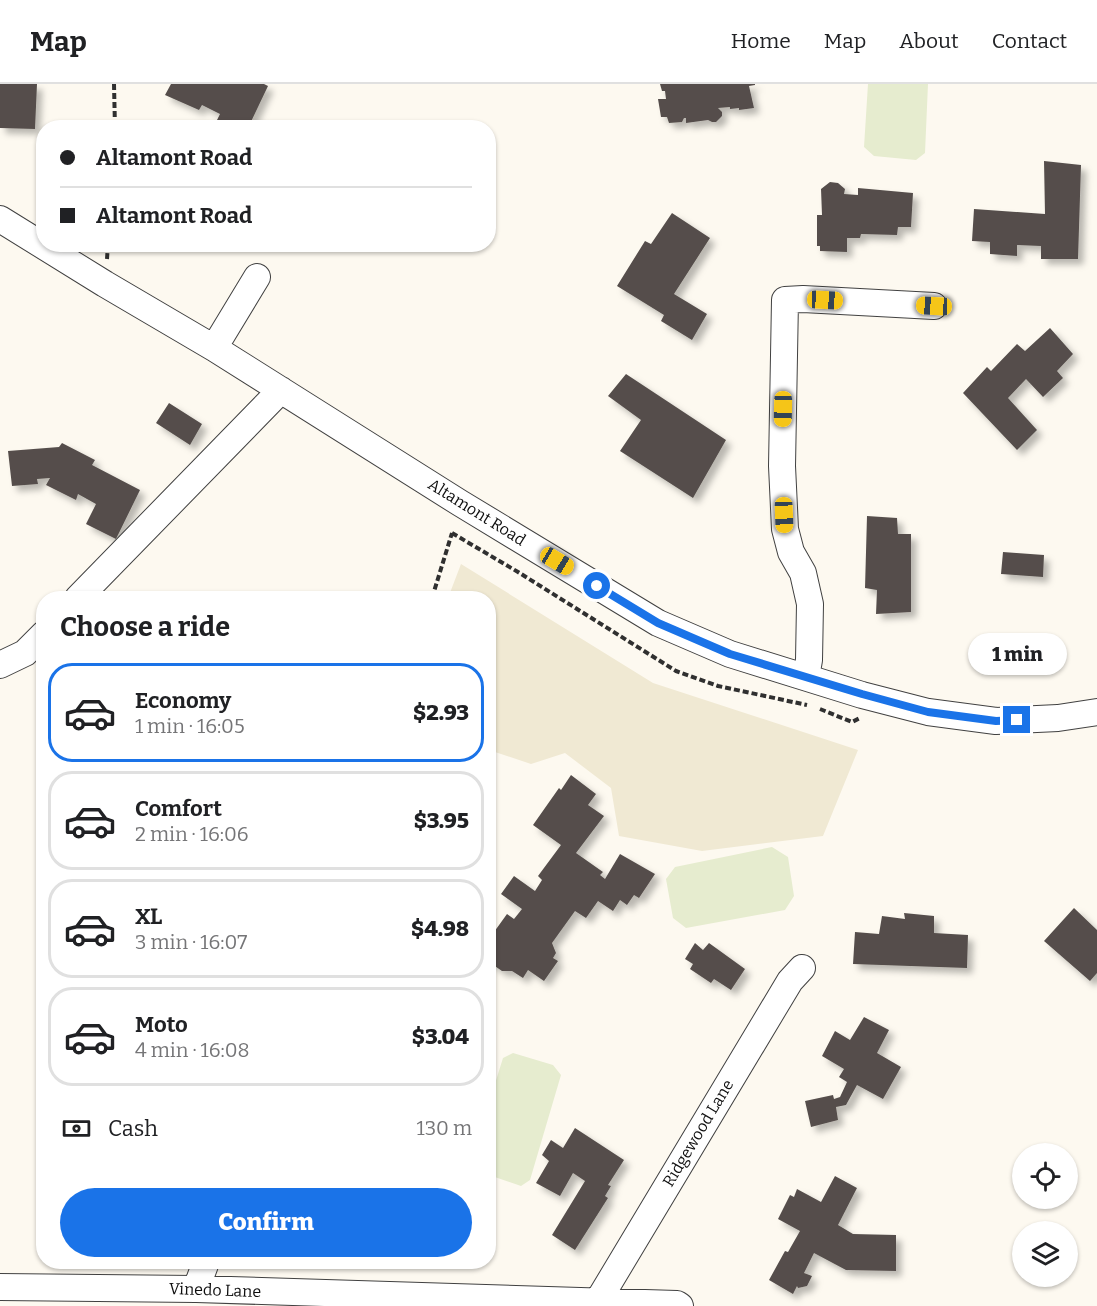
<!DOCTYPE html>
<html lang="en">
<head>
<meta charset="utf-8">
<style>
	body { margin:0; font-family:Bitter,serif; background:#f6f6f6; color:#202124; height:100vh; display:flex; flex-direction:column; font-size:22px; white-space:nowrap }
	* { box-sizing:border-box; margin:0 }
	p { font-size:20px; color:#757577 }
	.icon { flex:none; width:33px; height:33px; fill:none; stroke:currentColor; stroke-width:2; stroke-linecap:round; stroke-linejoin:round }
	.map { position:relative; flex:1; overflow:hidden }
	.panel { position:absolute; left:36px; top:507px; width:460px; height:678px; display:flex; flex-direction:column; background:#fff; border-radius:24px; box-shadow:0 2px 4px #0004 }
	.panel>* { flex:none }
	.banner { position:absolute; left:36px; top:36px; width:460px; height:132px; border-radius:24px; box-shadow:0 2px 4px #0004; display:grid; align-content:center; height:132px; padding:0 24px; background:#fff }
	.buttons { position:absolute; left:1012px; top:1059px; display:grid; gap:12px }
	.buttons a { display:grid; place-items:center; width:66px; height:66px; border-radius:50%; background:#fff; box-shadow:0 2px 4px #0004; font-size:30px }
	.end { position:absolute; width:27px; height:27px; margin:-14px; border:8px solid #1a73e8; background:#fff; box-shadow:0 0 0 3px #fff }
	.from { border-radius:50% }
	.bubble { position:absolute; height:42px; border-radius:21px; background:#fff; box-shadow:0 2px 4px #0004; font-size:20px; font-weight:800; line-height:42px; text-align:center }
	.car { position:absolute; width:18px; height:36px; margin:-18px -9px; border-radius:8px; box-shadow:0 0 4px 2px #0007; background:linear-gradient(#f5c518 24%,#345 0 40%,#f5c518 0 76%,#345 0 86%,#f5c518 0) }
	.banner b { display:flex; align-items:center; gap:21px; height:57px; font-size:22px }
	.banner b+b { border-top:2px solid #e0e0e0 }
	.banner i { width:15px; height:15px; background:#202124 }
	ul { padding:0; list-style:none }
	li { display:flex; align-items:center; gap:18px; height:99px; margin:0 12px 9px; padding:0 12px; border:3px solid #e0e0e0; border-radius:24px }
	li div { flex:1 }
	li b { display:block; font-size:22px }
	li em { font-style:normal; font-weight:800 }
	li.on { border-color:#1a73e8 }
	li>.icon { width:54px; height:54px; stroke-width:1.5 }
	h2 { padding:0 24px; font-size:27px; line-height:72px }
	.pay { display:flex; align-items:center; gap:15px; height:66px; padding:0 24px; font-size:22px }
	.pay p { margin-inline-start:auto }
	.button { display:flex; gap:12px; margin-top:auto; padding:12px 24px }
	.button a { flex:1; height:69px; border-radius:36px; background:#1a73e8; color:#fff; font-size:24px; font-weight:800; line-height:69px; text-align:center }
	header { display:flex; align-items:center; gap:36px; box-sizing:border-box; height:84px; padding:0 30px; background:#fff; border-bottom:2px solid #e0e0e0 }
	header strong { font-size:28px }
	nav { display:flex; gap:33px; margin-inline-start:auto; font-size:21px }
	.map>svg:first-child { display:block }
	.farmland { fill:#f0e9d3 }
	.pitch { fill:#e6eccf }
	.building { fill:#554e4b; filter:url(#shadow) }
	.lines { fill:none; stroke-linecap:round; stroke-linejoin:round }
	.minor-casing { stroke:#414141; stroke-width:28 }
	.path { stroke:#303030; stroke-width:4; stroke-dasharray:6 3; stroke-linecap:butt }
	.minor { stroke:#fff; stroke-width:26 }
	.route { stroke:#1a73e8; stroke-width:8 }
	.labels { text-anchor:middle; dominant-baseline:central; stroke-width:6; stroke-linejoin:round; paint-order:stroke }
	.street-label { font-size:16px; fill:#0e0e0e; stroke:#fff }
</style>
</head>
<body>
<header>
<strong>Map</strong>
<nav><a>Home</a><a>Map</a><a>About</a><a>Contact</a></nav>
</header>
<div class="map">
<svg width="1097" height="1222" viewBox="0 0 1097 1222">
	<defs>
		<filter id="shadow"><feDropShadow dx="5.5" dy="5.5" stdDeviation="3" flood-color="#0004"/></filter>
	</defs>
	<rect width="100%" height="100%" fill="#fdf9f0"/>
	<path class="farmland" d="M461 480 653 599 858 666 823 752 702 767 619 752 611 704 565 669 531 680 489 666V514H448Z"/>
	<path class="pitch" d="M868 0H928L925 69 916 76 874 72 864 63Z
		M772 763 788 773 794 812 785 826 686 844 673 834 666 795 675 783Z
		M513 969 553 981 561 991 530 1096 521 1102 489 1091V1019L503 974Z"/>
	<path class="building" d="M0 0H37L35 45 0 44Z
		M171 0H264L268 2 248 44 238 39 236 44H232L217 36 220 30 202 21 199 26 165 11Z
		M660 0H755V1L749 2 754 24 739 26V24L730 25V23L718 24 722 28V32L716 38H712L708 36 686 39V34H684L682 38 669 39 667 33H661L658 15H666L665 7H662Z
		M1044 77 1081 81 1078 175H1041V162L1017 161V172L990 170V158L972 157 974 125 1045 130Z
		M830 98 838 99 845 105 844 110 858 111V104L913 109 911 143H898L897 151 861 150 860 154H847V168L820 167V162H817V131H822L821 105Z
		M672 129 710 154 674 210 707 230 692 256 661 237 664 231 617 202 645 157 651 160Z
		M1050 244 1073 270 1057 287 1063 294 1043 313 1026 295 1008 314 1037 346 1017 366 963 309 987 283 991 287 1017 260 1025 267Z
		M626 290 726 356 693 414 620 367 641 336 608 312Z
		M169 319 202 340 190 361 156 339Z
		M62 359 95 376 92 381 140 406 116 455 86 440 96 420 78 410 76 416 46 401 50 394 37 395 38 400 12 402 8 367 59 363Z
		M867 432 897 434 898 450H911V528L876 530 877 506 865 504Z
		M1003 468 1044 471 1043 493 1001 490Z
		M571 691 596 710 588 721 604 732 576 769 603 788 600 791 605 795 620 770 655 790 639 814 634 811 627 821 620 816 613 827 598 817 586 834 575 827 552 859 556 869 553 874 558 877 544 897 528 886 523 894 512 887H502L489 878V855L507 830 514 835 522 825 501 810 514 792 535 807 542 796 538 792 561 761 533 741 559 704 561 706Z
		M1074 824 1097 846V889L1090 897 1044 857Z
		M904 829 934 832V849L968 851 967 884 853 880 855 848 879 850 882 832 905 835Z
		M695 859 703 866 709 859 745 885 731 906 714 895 711 899 690 885 693 880 685 875Z
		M864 933 889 946 877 969 901 983 883 1015 857 1001 846 1021 836 1023 838 1036 811 1043 805 1017 833 1011 834 1015 840 1013 847 998 839 993 844 985 822 972 835 947 850 956Z
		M575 1044 624 1076 608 1101 611 1102 605 1112 608 1114 575 1166 552 1151 585 1097 573 1089 560 1112 536 1099 549 1077 542 1071 551 1056 563 1064Z
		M835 1092 857 1104 838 1141 853 1150 896 1151V1187L846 1186 814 1169 804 1189 812 1192 807 1202 798 1204 797 1202 793 1210 769 1196 785 1167 788 1168 800 1147 778 1135 790 1111 794 1113 797 1105 821 1118Z"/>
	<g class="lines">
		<defs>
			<path id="minor" d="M0 135 105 200 214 264 460 419 658 539 730 570 862 611 928 628 996 637 1058 634 1097 628
				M214 264 257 193
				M78 514 281 306
				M0 581 25 569 44 550
				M806 593 809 576 810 520 803 489 791 468 785 445 782 382 785 216 803 215 934 222
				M0 1203 196 1205 677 1220 680 1222
				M196 1205 206 1178
				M598 1217 790 897 802 884"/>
		</defs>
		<use href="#minor" class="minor-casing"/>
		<path class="path" d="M114 0 115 44
			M107 175 108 160
			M452 449 518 488 676 587 718 602 807 621
			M432 514 452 449
			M820 625 852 638 860 634"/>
		<use href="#minor" class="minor"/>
	</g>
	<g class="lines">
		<path class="route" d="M597 502 658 539 730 570 862 610 928 628 996 637 1017 636"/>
	</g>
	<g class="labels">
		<g class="street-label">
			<text transform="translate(477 428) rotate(32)">Altamont Road</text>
			<text transform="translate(698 1049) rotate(-59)">Ridgewood Lane</text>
			<text transform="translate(215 1206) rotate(2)">Vinedo Lane</text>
		</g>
	</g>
</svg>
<div class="buttons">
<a><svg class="icon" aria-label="locate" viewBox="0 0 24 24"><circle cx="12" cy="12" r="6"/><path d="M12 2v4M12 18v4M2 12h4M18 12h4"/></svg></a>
<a><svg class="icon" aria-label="layers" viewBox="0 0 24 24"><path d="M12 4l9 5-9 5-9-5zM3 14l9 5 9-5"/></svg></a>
</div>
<i class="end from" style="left:597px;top:502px"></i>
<i class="end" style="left:1017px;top:636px"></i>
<div class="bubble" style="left:968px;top:549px;width:99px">1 min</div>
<i class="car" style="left:825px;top:216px;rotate:93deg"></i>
<i class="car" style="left:934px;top:222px;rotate:273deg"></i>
<i class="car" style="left:783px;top:325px;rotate:181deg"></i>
<i class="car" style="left:784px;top:431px;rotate:178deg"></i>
<i class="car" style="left:557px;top:477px;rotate:121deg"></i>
<div class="banner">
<b><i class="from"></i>Altamont Road</b>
<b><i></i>Altamont Road</b>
</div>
<section class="panel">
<h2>Choose a ride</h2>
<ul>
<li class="on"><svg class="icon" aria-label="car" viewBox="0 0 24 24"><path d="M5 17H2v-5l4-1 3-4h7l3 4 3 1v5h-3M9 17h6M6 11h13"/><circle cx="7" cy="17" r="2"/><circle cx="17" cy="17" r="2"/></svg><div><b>Economy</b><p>1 min · 16:05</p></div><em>$2.93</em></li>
<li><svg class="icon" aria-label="car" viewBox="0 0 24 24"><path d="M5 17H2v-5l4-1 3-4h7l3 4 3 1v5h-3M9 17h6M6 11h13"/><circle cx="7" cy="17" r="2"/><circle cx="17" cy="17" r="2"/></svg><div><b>Comfort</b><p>2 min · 16:06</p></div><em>$3.95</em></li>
<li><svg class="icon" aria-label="car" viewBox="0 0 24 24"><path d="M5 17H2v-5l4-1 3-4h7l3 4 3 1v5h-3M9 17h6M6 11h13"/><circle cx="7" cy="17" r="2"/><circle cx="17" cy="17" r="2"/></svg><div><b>XL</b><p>3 min · 16:07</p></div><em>$4.98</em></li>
<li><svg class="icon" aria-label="car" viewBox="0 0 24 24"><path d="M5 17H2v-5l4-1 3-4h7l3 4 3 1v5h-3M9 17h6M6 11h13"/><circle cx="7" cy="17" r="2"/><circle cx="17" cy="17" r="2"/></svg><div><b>Moto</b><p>4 min · 16:08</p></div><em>$3.04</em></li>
</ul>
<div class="pay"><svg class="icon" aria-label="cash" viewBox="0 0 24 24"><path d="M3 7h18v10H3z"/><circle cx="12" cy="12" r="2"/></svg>Cash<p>130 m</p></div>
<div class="button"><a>Confirm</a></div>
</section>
</div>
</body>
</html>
